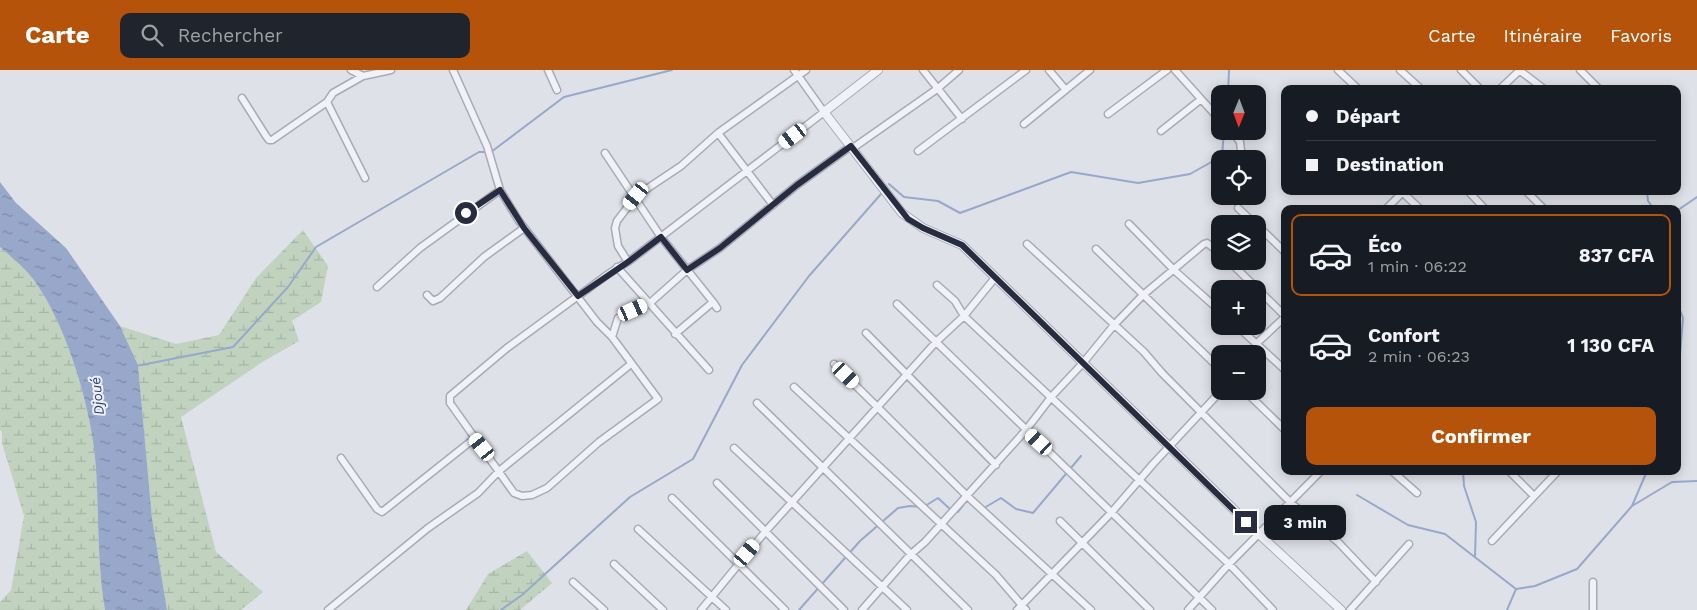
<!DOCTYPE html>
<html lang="fr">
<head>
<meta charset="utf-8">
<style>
	body { margin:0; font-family:"Work Sans",sans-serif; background:#20242c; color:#f1f3f6; height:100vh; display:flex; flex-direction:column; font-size:19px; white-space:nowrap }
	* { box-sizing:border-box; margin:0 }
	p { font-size:16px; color:#9ea1a6 }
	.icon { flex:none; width:28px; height:28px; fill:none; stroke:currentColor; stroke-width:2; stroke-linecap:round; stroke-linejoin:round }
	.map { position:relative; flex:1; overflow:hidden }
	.panel { position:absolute; left:1281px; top:135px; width:400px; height:270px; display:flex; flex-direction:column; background:#171b24; border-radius:10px; box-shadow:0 2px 12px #0003 }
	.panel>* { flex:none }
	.banner { position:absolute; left:1281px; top:15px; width:400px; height:110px; border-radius:10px; box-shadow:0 2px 12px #0003; display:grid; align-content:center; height:110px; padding:0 25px; background:#171b24 }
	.needle { width:32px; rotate:181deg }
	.tools { position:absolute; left:1211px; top:15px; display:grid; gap:10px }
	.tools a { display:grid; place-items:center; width:55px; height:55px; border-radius:10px; background:#171b24; box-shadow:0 2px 12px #0003; font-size:25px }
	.end { position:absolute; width:22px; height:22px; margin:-11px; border:6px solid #272c40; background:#fff; box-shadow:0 0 0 2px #fff }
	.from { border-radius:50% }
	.bubble { position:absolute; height:35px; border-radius:10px; background:#171b24; box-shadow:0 2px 12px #0003; font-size:16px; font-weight:700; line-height:35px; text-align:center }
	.car { position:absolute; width:15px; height:30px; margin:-15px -8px; border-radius:6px; box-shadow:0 0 4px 1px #0007; background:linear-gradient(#fff 24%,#345 0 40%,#fff 0 76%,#345 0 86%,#fff 0) }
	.banner b { display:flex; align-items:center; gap:18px; height:48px; font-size:19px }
	.banner b+b { border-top:1px solid #363941 }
	.banner i { width:12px; height:12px; background:#f1f3f6 }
	ul { padding:9px 0 0; list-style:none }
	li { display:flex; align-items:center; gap:15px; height:82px; margin:0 10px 8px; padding:0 15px; border:2px solid transparent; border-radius:10px }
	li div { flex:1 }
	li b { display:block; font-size:19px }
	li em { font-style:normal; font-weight:700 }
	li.selected { border-color:#b45309 }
	li>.icon { width:45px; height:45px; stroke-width:1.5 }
	.cta { display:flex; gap:10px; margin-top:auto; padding:10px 25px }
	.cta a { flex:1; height:58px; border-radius:10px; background:#b45309; color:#fff; font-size:20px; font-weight:700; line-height:58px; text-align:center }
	header { display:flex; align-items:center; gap:30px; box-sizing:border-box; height:70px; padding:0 25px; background:#b45309; color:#fff }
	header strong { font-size:24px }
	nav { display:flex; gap:28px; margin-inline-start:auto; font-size:18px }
	.search { width:350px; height:45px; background:#20242c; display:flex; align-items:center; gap:12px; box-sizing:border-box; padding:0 18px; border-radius:10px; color:#9ea1a6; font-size:19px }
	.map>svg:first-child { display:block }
	.wetland { fill:url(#wetland-marsh) }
	.water { fill:url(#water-ripples) }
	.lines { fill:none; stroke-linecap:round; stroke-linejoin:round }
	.stream { stroke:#98a8ca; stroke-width:2 }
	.minor-casing { stroke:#a8abb6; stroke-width:9 }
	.tertiary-casing { stroke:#a8abb6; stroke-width:10 }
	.minor { stroke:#f1f2f7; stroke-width:6 }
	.tertiary { stroke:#f1f2f7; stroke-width:8 }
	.route { stroke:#272c40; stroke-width:6 }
	.labels { text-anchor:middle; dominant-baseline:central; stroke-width:4; stroke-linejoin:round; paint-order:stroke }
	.water-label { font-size:14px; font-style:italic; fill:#304475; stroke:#eef0f6 }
</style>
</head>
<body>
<header>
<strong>Carte</strong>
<div class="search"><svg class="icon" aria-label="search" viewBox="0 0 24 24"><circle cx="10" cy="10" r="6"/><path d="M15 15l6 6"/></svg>Rechercher</div>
<nav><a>Carte</a><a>Itinéraire</a><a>Favoris</a></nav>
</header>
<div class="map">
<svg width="1697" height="540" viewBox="0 0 1697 540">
	<defs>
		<pattern id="wetland-marsh" width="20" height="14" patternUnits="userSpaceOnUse" patternTransform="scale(1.25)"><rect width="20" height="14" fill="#c1d3bf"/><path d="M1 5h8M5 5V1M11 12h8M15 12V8" fill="none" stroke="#a6b5a5"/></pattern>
		<pattern id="water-ripples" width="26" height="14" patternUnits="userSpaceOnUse" patternTransform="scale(1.25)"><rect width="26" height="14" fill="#98a8ca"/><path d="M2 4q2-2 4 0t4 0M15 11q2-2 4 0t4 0" fill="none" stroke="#7c89a5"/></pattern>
	</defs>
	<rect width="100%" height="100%" fill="#dfe1e8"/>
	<path class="wetland" d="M303 160 328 196 321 232 292 251 299 271 264 291 181 347 216 482 263 522 241 540H167L152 448 138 295 120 256 176 274 219 265 256 208Z
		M0 177C11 187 24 197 33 209 67 254 93 343 96 399 99 448 97 492 105 540H0V532L11 520 24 446 2 373V362L0 360Z
		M527 481 552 513 520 540H466L488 504Z"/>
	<path class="water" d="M0 112 16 133 66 178 120 256 138 295 152 448 167 540H105C97 492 99 448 96 399 93 343 67 254 33 209 24 197 11 187 0 177Z"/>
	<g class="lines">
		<path class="stream" d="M1228 24 1229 0
			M491 82 564 27 672 0
			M889 114 904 127 938 131 960 143 1071 102 1138 113 1190 104 1222 86 1224 61
			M1647 121 1648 131 1654 139
			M1678 140 1697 127
			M1678 235 1683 248 1678 309
			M136 296 233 277 288 217 316 177 479 82H486
			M1463 401 1464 416 1476 452 1475 487
			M1357 425 1408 455 1445 464 1516 519
			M925 436 938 428 951 440
			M1632 436 1647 401
			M984 438 1001 428 1016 439 1033 443 1081 386
			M955 441 958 442 967 430
			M501 540 522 525 630 427 693 389 742 295 809 206 881 124
			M799 540 860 471 898 438 910 436 921 437
			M1507 540 1516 519 1535 516 1577 499 1632 436 1672 412 1697 411"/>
		<defs>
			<path id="minor" d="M351 0 363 6
				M453 0 487 76 500 120 519 151 597 252 612 267 658 329 599 372 547 418 532 425 522 426 514 423 450 333V326L507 278 578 226C595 215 609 201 628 192L824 42 794 0
				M548 0 557 20
				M923 0 962 49
				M1049 0 1065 19
				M1175 0 1220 50
				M1338 0 1358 19
				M1400 0 1421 19
				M1461 0 1480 19
				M1519 0 1544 19
				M1580 0 1599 19
				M1500 19 1520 0
				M242 28 266 66 269 70H272L327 32 333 23 363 6 391 0
				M327 32 365 108
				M1108 44 1167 0
				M1024 54 1090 0
				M1161 61 1200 30
				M1232 61 1240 72 1242 89
				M718 63 773 135
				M853 78 937 19 959 0
				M918 81 1026 0
				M605 83 661 167 713 232
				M1401 121 1420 139
				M1468 121 1485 139
				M1526 121 1544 139
				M1238 138 1255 154
				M1386 139 1404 121
				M1129 154 1175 201 1220 241
				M1258 156 1285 182
				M1027 174 1144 282 1162 303 1291 433 1338 472 1376 512
				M1096 179 1220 299
				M1229 191 1285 246
				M628 192 618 176 615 158 617 151 636 126 681 96 718 63 806 0
				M617 197 709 300
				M937 215 955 231 964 246 1229 494 1273 540
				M377 217 420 178 500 120
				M427 225 433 231 440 228 484 187 524 158
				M897 234 1212 540
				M1237 256 1285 300
				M866 263 996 395
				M675 264 713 232 717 238
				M612 267 618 248 650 233 687 200 720 178 797 115 851 76
				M1249 284 1256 274 1285 247
				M834 294 966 425 1091 540
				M794 317 996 505 1026 540
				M1245 321 1285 360
				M757 333 968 540
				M734 378 907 540
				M341 388 377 439 382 442 475 368
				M1392 401 1417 423
				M1509 401 1533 425
				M717 413 844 540
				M672 428 785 540
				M1060 451 1150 540
				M638 459 726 540
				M1492 471 1558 401
				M614 494 663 540
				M573 512 604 540
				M328 540 428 458 478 423 499 401 631 294
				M701 540 765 462 936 272 964 246 994 209
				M862 540 910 485 925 472 1026 360 1052 326 1083 293 1114 255 1143 225 1204 174 1207 173 1220 183
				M1017 540 1111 443 1153 394 1221 321
				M1188 540 1229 494 1321 401
				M1350 540 1409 474
				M1593 540V512"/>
			<path id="tertiary" d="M878 0 824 42 902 143 923 158 962 175 1259 464 1341 540"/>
		</defs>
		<use href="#minor" class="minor-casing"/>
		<use href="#tertiary" class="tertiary-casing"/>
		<use href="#minor" class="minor"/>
		<use href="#tertiary" class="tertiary"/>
	</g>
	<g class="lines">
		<path class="route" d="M466 143 500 120 524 158 578 226 628 192 661 167 687 200 720 178 797 115 851 76 908 149 923 158 962 175 1246 452"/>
	</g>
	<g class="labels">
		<g class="water-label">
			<text transform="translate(97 326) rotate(-96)">Djoué</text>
		</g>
	</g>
</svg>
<div class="tools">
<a><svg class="needle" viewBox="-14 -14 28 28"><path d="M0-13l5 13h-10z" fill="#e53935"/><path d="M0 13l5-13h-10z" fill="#9ea1a6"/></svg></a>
<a><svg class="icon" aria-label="locate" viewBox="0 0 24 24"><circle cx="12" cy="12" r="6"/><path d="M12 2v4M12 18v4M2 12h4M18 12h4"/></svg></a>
<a><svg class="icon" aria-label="layers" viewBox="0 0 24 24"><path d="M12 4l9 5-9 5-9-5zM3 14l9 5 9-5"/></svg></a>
<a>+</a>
<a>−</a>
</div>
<i class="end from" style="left:466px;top:143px"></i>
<i class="end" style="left:1246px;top:452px"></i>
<div class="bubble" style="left:1264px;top:435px;width:82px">3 min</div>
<i class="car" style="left:793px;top:66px;rotate:233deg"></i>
<i class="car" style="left:636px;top:126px;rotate:219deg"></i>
<i class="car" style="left:633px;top:240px;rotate:66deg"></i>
<i class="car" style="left:846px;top:305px;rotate:134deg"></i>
<i class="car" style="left:1039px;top:372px;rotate:312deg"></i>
<i class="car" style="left:482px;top:377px;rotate:321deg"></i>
<i class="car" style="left:747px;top:483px;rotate:40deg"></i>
<div class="banner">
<b><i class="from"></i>Départ</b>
<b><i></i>Destination</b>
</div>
<section class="panel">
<ul>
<li class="selected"><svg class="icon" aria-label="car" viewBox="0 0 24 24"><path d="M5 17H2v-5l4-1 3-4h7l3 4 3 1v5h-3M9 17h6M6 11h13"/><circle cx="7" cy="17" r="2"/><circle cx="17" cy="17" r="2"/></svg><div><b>Éco</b><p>1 min · 06:22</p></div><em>837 CFA</em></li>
<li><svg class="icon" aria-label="car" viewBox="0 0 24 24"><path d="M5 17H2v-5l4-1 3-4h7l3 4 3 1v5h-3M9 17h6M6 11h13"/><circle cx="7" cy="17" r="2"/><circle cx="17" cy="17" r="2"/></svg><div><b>Confort</b><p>2 min · 06:23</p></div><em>1 130 CFA</em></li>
</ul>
<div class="cta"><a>Confirmer</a></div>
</section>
</div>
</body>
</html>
